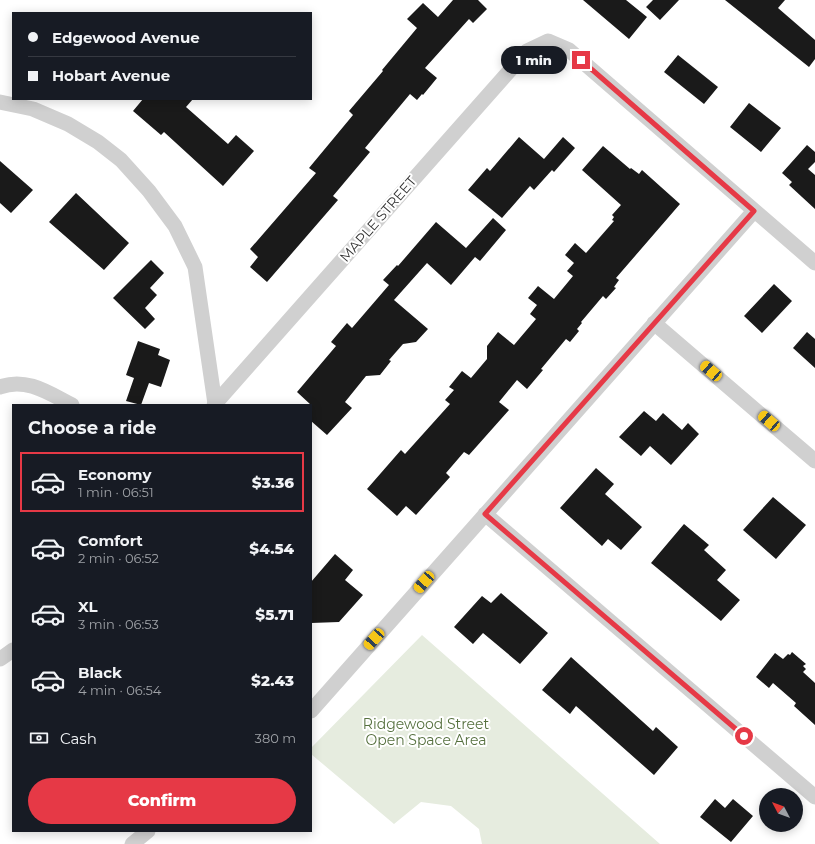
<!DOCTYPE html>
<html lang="en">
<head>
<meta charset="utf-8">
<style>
	body { margin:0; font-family:Montserrat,sans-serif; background:#242831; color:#f1f3f6; height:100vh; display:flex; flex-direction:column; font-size:15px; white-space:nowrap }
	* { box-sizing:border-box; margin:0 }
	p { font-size:13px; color:#9ea1a6 }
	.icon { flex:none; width:22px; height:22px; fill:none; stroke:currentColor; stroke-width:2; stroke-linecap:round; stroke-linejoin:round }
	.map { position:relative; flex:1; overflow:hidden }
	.sheet { position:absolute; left:12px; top:404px; width:300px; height:428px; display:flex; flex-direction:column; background:#171b24; border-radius:0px; box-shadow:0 2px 10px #0003 }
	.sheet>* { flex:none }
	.hud { position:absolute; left:12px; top:12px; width:300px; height:88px; border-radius:0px; box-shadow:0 2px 10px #0003; display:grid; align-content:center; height:88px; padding:0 16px; background:#171b24 }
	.needle { width:26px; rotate:311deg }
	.tools { position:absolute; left:759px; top:788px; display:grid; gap:8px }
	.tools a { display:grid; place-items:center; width:44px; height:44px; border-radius:50%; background:#171b24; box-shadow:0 2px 10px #0003; font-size:20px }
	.end { position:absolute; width:18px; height:18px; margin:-9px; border:5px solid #e63946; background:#fff; box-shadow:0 0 0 2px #fff }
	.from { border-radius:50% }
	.bubble { position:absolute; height:28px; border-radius:14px; background:#171b24; box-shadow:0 2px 10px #0003; font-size:13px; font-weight:800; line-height:28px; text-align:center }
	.car { position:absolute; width:12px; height:24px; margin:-12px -6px; border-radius:5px; box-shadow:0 0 3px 1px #0007; background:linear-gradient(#f5c518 24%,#345 0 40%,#f5c518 0 76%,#345 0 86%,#f5c518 0) }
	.hud b { display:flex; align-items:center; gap:14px; height:38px; font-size:15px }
	.hud b+b { border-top:1px solid #363941 }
	.hud i { width:10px; height:10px; background:#f1f3f6 }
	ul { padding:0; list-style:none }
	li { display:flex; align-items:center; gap:12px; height:60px; margin:0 8px 6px; padding:0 8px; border:2px solid transparent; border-radius:0px }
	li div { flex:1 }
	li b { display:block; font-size:15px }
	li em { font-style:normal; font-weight:800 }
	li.on { border-color:#e63946 }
	li>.icon { width:36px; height:36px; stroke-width:1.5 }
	h2 { padding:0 16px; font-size:18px; line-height:48px }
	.pay { display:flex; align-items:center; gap:10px; height:44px; padding:0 16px; font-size:15px }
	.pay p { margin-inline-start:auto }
	.cta { display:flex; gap:8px; margin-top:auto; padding:8px 16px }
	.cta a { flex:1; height:46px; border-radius:24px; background:#e63946; color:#fff; font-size:16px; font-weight:800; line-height:46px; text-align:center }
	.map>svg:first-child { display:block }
	.green { fill:#e6ecdf }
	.building { fill:#1a1a1a }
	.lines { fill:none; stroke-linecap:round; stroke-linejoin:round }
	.street { stroke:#d0d0d0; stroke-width:15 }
	.route { stroke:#e63946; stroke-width:5 }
	.labels { text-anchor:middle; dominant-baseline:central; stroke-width:4; stroke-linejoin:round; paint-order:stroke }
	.street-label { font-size:14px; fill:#333; stroke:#fff }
	.park-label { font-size:14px; fill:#56703f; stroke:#fff }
</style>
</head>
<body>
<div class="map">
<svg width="815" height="844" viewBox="0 0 815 844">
	<rect width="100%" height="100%" fill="#fff"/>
	<path class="green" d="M422 635 660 844H482L479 829 451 806 421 802 394 824 311 754V748Z"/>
	<path class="building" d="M453 0H478L487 9 473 23 469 19 425 68 437 78 423 95 422 94 417 100 410 94 365 148 370 152 333 196 338 200 267 282 250 267 258 257 250 249 316 173 309 168 353 115 349 111 383 71 382 70 417 28 407 19 423 3 438 17Z
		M583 0H626L647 17 629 39Z
		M653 0H679L660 20 646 7Z
		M725 0H785L778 8 815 40V59L809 67Z
		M678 55 718 87 704 104 664 72Z
		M143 99H193L186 107 228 144 236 135 254 151 223 186 164 132 161 135 133 111Z
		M749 103 781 128 761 152 730 127Z
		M519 137 544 159 563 137 575 148 554 172 552 170 534 190 530 186 502 218 468 190 487 168 490 171Z
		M807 145 815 152V162L808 169 815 175V209L789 185 792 182 782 173Z
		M603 146 630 169 631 168 639 174 642 170 680 204 616 278 619 280 614 287 616 288 606 299 603 296 581 322 582 323 577 329 579 331 570 342 566 339 541 369 543 370 527 389 517 380 499 402 509 410 469 455 464 452 446 473 450 477 416 515 406 506 397 516 367 489 401 450 405 454 450 404 445 400 454 390 449 387 462 371 471 378 487 359V346L498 332 514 345 536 319 530 314 537 305 528 298 538 286 554 299 573 276 567 271 574 263 565 255 575 243 586 253 614 221 612 220 614 217 612 215 621 205 582 170Z
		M0 161 33 190 11 213 0 203Z
		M76 193 129 243 104 270 49 222Z
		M493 218 506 230 480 261 475 257 451 285 427 263 394 300 428 329 416 342 403 344 389 360 391 361 380 375 366 376 345 402 352 408 327 435 311 421V405L297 392 336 346 331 342 347 323 352 328 389 285 383 280 397 265 398 266 436 222 466 248Z
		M151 260 164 273 150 288 157 295 145 308 155 319 145 329 113 298Z
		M774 284 792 301 762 333 744 316Z
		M807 332 815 339V368L793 348Z
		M138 341 160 349 158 355 170 360 161 387 149 383 141 405 126 401 134 378 126 375Z
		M644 411 656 421 663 413 682 430 688 423 699 434 671 465 650 446 641 456 619 437Z
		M596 468 614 484 605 494 642 527 621 550 608 539 602 546 560 508Z
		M773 497 806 525 776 559 743 530Z
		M684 524 709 545 704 550 726 570 717 580 740 600 721 621 651 563Z
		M335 554 353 570 345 580 363 595 339 622 311 623V582Z
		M501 593 548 633 520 664 483 633 473 644 454 627 482 596 491 603Z
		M792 652 806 664 803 666 806 669 803 672 815 683V725L794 706 796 703 773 683 769 688 756 677 775 653 783 659 788 654 790 655Z
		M571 657 653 731 656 727 678 747 654 775 576 706 570 714 542 690Z
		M715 799 725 808 733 799 753 816 731 842 700 817Z"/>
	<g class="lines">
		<path class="street" d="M0 102 33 109 68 124 98 142 121 160 149 191 175 226 195 267 215 404
			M654 323 815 461
			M0 387C26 377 49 393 72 405
			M214 405 527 51 548 41 569 50 815 263
			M485 514 815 797
			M0 659 13 650
			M311 711 754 211
			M132 844 148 831"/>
	</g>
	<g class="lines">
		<path class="route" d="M581 60 754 211 485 514 744 736"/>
	</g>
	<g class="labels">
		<g class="street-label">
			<text transform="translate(378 219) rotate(-49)">MAPLE STREET</text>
		</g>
		<g class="park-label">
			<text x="426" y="724">Ridgewood Street<tspan x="426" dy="16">Open Space Area</tspan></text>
		</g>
	</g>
</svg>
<div class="tools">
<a><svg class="needle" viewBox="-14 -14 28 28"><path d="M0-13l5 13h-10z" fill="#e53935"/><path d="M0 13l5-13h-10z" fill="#9ea1a6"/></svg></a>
</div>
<i class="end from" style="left:744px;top:736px"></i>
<i class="end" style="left:581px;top:60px"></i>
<div class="bubble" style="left:501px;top:46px;width:66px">1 min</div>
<i class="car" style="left:711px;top:371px;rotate:311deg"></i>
<i class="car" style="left:769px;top:421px;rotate:311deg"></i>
<i class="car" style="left:424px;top:582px;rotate:221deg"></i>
<i class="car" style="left:374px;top:639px;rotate:222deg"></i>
<div class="hud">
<b><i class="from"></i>Edgewood Avenue</b>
<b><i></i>Hobart Avenue</b>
</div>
<section class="sheet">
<h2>Choose a ride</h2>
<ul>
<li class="on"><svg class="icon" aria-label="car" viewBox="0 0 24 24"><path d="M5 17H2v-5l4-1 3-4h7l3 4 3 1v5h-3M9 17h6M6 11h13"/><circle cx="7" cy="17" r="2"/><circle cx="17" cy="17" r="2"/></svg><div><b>Economy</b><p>1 min · 06:51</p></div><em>$3.36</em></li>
<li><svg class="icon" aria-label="car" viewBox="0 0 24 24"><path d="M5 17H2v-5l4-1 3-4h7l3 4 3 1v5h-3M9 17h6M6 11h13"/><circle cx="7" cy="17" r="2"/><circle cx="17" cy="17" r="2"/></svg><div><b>Comfort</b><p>2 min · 06:52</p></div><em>$4.54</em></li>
<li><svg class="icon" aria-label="car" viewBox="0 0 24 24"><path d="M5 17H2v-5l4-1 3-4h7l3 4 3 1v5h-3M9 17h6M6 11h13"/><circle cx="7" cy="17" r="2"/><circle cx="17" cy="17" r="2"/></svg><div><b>XL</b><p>3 min · 06:53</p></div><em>$5.71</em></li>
<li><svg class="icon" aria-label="car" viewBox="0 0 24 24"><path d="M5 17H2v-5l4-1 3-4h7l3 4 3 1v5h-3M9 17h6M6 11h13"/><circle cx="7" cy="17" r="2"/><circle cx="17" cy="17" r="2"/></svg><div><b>Black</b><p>4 min · 06:54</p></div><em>$2.43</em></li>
</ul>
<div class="pay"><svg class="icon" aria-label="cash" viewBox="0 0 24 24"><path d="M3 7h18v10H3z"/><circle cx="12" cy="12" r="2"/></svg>Cash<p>380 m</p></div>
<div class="cta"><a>Confirm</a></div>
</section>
</div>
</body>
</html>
